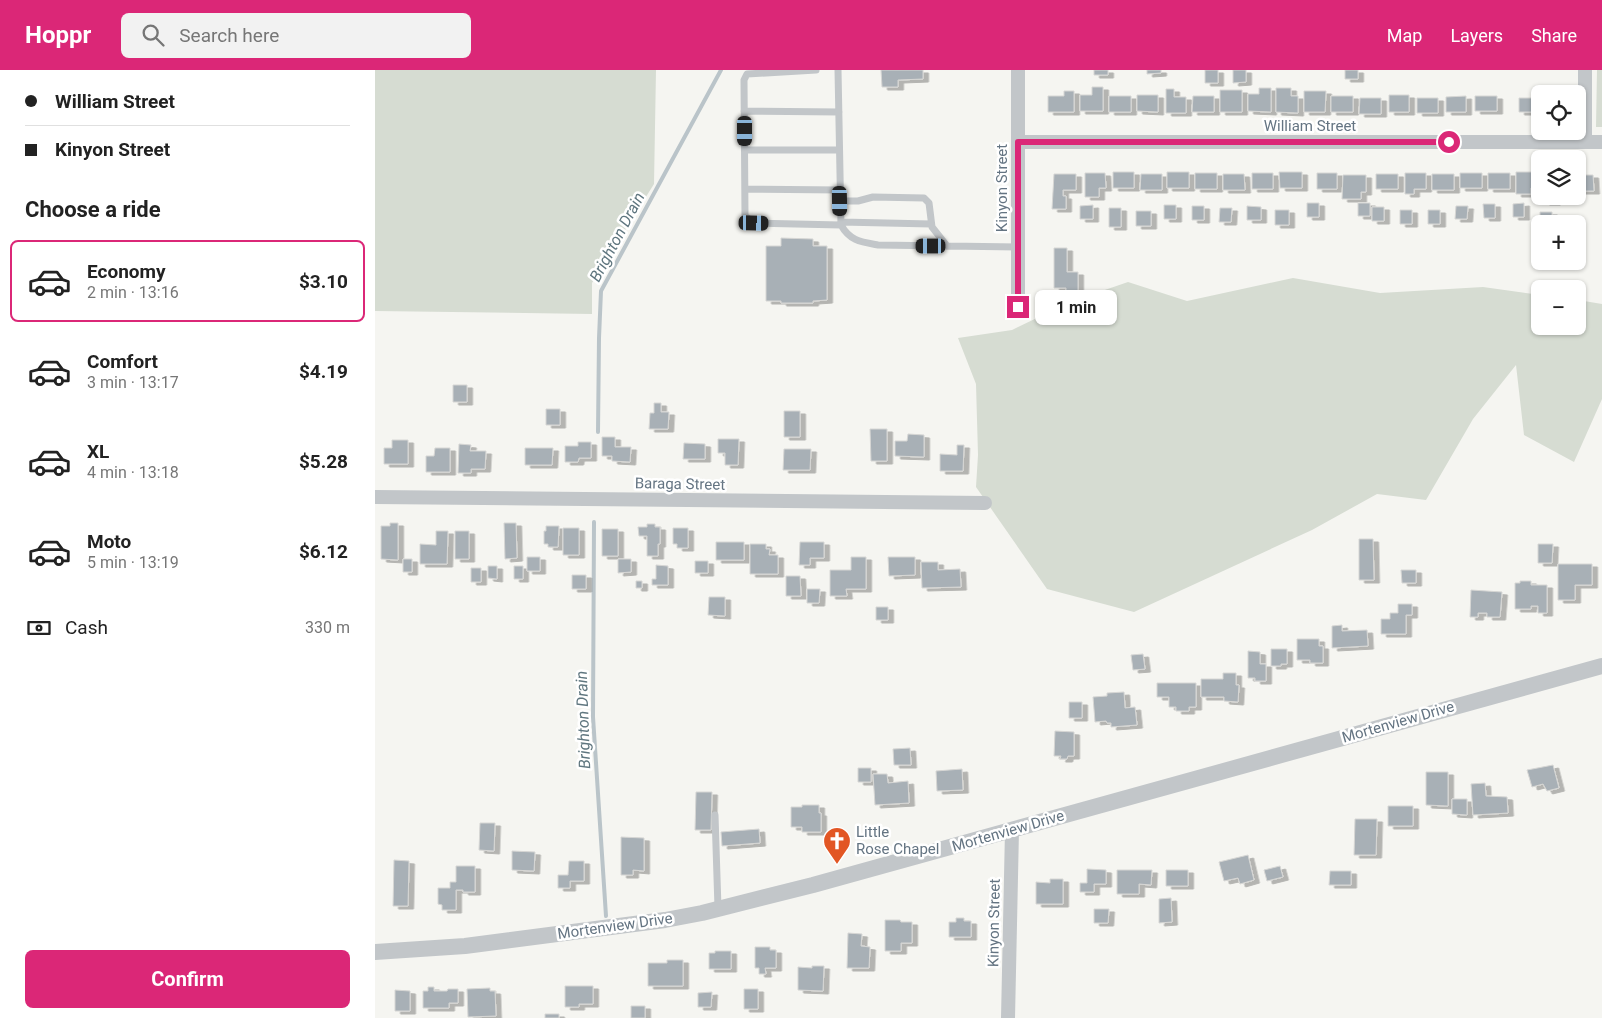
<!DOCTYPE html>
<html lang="en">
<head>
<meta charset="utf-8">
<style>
	body { margin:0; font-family:Roboto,sans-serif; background:#f2f2f2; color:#222; height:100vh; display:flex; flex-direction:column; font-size:19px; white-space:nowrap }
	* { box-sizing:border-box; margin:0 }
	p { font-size:16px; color:#767676 }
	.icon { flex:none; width:28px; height:28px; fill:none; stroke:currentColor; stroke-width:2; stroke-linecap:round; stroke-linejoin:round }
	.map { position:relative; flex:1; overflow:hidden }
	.side { display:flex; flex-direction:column; background:#fff; width:375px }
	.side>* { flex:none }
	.hud { display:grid; align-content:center; height:110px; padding:0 25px; background:#fff }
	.tools { position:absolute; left:1156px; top:15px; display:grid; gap:10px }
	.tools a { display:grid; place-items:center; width:55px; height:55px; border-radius:8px; background:#fff; box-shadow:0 1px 4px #0004; font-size:25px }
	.end { position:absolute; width:22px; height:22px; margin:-11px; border:6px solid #db2777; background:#fff; box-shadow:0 0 0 2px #fff }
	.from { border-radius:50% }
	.bubble { position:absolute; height:35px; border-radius:8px; background:#fff; box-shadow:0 1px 4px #0004; font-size:16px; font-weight:700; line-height:35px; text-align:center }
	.car { position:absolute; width:15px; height:30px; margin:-15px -8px; border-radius:6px; box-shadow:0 0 4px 1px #0007; background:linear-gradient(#222 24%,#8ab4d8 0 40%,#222 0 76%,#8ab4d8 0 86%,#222 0) }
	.hud b { display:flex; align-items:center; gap:18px; height:48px; font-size:19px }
	.hud b+b { border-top:1px solid #e0e0e0 }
	.hud i { width:12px; height:12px; background:#222 }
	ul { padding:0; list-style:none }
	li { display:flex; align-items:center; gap:15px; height:82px; margin:0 10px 8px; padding:0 15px; border:2px solid transparent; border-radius:8px }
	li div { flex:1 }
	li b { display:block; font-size:19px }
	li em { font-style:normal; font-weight:700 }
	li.active { border-color:#db2777 }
	li>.icon { width:45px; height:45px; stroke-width:1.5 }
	h2 { padding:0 25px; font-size:22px; line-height:60px }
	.pay { display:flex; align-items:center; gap:12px; height:55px; padding:0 25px; font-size:19px }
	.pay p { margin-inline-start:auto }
	.primary-button { display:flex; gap:10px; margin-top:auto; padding:10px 25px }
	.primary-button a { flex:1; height:58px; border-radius:8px; background:#db2777; color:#fff; font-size:20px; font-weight:700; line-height:58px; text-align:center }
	header { display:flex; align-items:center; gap:30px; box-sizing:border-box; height:70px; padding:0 25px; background:#db2777; color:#fff }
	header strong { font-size:24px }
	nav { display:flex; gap:28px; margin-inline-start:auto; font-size:18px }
	.search { width:350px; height:45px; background:#f2f2f2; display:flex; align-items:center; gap:12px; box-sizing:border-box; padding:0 18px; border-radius:8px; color:#767676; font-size:19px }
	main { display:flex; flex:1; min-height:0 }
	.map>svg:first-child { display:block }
	.green { fill:#d6dcd2 }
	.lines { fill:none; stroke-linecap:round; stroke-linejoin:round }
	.stream { stroke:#bac4c9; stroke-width:4 }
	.building { fill:#a8b0b6; stroke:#d6d6d4; filter:url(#shadow) }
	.service { stroke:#c2c6c9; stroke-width:7 }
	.minor { stroke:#c2c6c9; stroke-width:14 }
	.tertiary { stroke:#c2c6c9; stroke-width:16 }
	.route { stroke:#db2777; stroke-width:6 }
	.labels { text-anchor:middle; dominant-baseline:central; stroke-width:5; stroke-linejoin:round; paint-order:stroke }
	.street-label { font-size:15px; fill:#647482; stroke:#fff }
	.poi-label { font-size:15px; fill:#647482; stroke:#fff; text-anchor:start }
	.water-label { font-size:16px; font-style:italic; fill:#5f767f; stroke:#fff }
</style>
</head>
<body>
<header>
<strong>Hoppr</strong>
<div class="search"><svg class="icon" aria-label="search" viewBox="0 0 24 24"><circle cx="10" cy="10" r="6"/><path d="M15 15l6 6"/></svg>Search here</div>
<nav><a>Map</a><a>Layers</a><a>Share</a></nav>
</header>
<main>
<section class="side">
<div class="hud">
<b><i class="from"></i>William Street</b>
<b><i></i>Kinyon Street</b>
</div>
<h2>Choose a ride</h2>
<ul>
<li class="active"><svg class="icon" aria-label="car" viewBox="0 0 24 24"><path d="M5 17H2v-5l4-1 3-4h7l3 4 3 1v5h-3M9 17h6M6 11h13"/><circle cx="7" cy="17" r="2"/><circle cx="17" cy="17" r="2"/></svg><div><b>Economy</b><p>2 min · 13:16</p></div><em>$3.10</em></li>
<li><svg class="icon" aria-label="car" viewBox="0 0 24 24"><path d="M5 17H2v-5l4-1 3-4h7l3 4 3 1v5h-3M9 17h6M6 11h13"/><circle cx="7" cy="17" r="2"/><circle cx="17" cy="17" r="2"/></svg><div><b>Comfort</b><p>3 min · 13:17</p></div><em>$4.19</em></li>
<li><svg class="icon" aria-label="car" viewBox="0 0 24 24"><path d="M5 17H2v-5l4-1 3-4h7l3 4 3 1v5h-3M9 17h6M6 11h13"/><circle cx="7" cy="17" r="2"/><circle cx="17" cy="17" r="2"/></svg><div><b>XL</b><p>4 min · 13:18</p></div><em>$5.28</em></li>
<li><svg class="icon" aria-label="car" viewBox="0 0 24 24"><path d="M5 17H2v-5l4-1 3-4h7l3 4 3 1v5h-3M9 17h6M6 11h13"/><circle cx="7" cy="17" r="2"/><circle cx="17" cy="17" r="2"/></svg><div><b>Moto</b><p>5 min · 13:19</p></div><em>$6.12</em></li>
</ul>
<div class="pay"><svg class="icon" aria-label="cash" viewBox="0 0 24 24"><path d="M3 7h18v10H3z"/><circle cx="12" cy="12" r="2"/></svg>Cash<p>330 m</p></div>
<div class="primary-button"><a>Confirm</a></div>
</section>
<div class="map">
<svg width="1227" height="948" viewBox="0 0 1227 948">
	<defs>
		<filter id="shadow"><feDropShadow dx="5.5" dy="3" stdDeviation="0" flood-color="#0004"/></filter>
	</defs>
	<rect width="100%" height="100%" fill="#f5f5f1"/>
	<path class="green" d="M0 0H281L279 114 217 213V244L0 241Z
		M1222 0H1227V57H1221Z
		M918 208 1005 223 1108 217 1165 225V256H1202L1203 230 1227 234V329L1199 392 1149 365 1141 295 1098 349 1051 430 1002 424 937 460 759 542 672 519 601 417 603 385 601 314 583 268 637 260 695 232 753 212 812 231Z"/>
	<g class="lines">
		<path class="stream" d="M223 362 224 268 226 221 346 0
			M219 452 218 647 231 846"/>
	</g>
	<path class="building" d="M506 0H548V9L523 10V17H507Z
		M719 0H733V5H719Z
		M772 0H786V3L772 4Z
		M830 0H843V13H830Z
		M858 0H871V12L858 13Z
		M970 0H983V9H970Z
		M717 17H728V41H705V25H717Z
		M884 18H896V42L873 41V24H884Z
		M901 18H916V26H923V43L901 42Z
		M791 19H799V27H811V43H791Z
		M845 20H867V42H845Z
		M689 21H699V42H673V26H689Z
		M929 21H951L950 42H929Z
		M762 25H783V42L762 41Z
		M1014 25H1034V42H1014Z
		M734 26H756V42H734Z
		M818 26H839V42H817Z
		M956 26H978V42H956Z
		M1091 26V42H1071V27Z
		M1100 26H1122V41H1100Z
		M985 28H1006V44H984Z
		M1042 28H1063V43H1042Z
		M1144 28H1165V42H1144Z
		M738 102H759V118H738Z
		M792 102H814V118H792Z
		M904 102H927V118H905Z
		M1141 102H1163L1162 118H1156V124H1141Z
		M710 103H730L731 118H724V127H710Z
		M820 103H842V119H820Z
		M877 103H898V119H877Z
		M942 103H962V119H942Z
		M1030 103H1051V119H1039V124H1030Z
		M1085 103H1107V118H1085Z
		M1113 103H1135V119H1113Z
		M679 104H701V120H688V126H691V139H677Z
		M766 104H787V120H765Z
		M848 104H869L870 120H848Z
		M1001 104H1023V119H1001Z
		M1057 104H1079V120H1057Z
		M968 105H991V122H986V129H967Z
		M1202 105H1218L1219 121H1202Z
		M1169 126H1180V132H1169Z
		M932 133H944V147H932Z
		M983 133H995V146H983Z
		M1149 133V147H1138V134Z
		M1108 134H1120V148H1109Z
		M718 135V149H705V136Z
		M789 135H801V149H789Z
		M817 136H829V150H817Z
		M872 136 886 137V150H872Z
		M1081 136H1093L1092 149H1080Z
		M997 137H1009V151H997Z
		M734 138H746V157H734Z
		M845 138H857L856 152H844Z
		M900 140H914V155H900Z
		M1025 140H1037V154H1025Z
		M1053 140H1065V154H1053Z
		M761 141H776V156H761Z
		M1165 142H1177V154H1165V156Z
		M406 168 438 169V176H452V230L438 231V233H406V231H391V176H406Z
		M679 178H692V202H703V224H691V218H679Z
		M78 315H92V332H78Z
		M279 333H286V342H294L293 359H274L275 343H279Z
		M171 339H185V355H171Z
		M409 341H425V367H409Z
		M495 359H512V391H496Z
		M533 364 549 365V387L520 386V371H532Z
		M227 367H240V377H256L255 392 237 391V386H227Z
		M343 369H364L363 395H350V383H343Z
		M17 370H33V394H9V378H17Z
		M203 372H216V388H204L203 392H190V376H203Z
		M309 373 330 374V389H308Z
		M84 374 96 375 95 381H111L110 399H96V403H83Z
		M582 375H589L588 401H565V384L582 385Z
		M60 378H75V402H51V386H59Z
		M150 378H178L177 395H150Z
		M409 379H436L435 400H408Z
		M15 453H23V490L6 489V456H15Z
		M129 453H141L142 488 130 489Z
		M272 454H280V457H285V474H283V486H272V466H264L263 457H272Z
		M171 456H184L183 477H173V474H169V461H171Z
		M188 458H204V485H188Z
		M298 458H313V478H302V474H298Z
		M227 459H243V486H227Z
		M61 461H73L72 494H45V474L61 475Z
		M80 461H94V489H80Z
		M984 469H998L999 510H984Z
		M341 472H369V490H341Z
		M425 472H449V488H435V495H424Z
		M375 474H391V479H395L394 485H403V504H375Z
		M1163 474H1178L1177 493H1163Z
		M152 487H165V501H152Z
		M476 487H491V519H471L472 526H455V500H476Z
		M513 487H540V505L514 506Z
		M28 489H37V502H28Z
		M243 489H256V502L243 503Z
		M320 491H333V503H320Z
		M546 492H563V500L585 499 586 517 547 518Z
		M1183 494H1217V515H1200V530H1183Z
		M281 495 293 496V515H277V509H281Z
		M113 496H122V509L113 508Z
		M139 496H148V509H139Z
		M96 498H106V512H96Z
		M1026 500H1041V513H1027Z
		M197 505H211V519H197Z
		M411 506H425L426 526H411Z
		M261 511H267V518H261Z
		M1145 511H1156V515H1172V543H1163V536H1156V539H1140V513H1145Z
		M432 519H445L444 533H432Z
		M1096 520 1127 522 1125 547H1112V543H1103V547H1095Z
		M334 527H350V546L333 545Z
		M1023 534H1037V545H1031V564H1006V549H1015V543H1023Z
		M501 537H513V550H501Z
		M967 555V561L992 560 993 576 957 578V556Z
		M922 569H944V576H948V593H935V590H922Z
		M896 579H912V594H906V596H896Z
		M873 581 885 582V594H891V611H880V608H873Z
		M768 584 770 599 758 600 756 585Z
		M848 603H861V615H864L863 632 849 631V627H826V609H848Z
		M782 613H821V637H814V641H801V637H794V627H782Z
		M749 622 750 638 760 637 762 655 736 657V653H732L731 651 720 652 718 627 732 626V623Z
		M694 632H707V648H694Z
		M680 661 699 662V686H693L692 689H685L686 686H679Z
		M535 678 536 695H519L518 679Z
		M1178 695 1184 718 1172 721 1168 714 1157 717 1152 700Z
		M483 698H496V712H483Z
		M587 699 588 720 562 721 561 701Z
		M1051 702H1073V736L1051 735Z
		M498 704H512L513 713 533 711 534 733 500 735Z
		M1110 713 1111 726 1132 727 1133 743 1098 745 1096 714Z
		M321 722H337L336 760H320Z
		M1077 729H1092V745L1077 744Z
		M427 735H444V743H446V762H427V757H416V737H427Z
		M1013 736H1038V756H1013Z
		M980 749H1002L1001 785H979Z
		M105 753H120L119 781 104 780Z
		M384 759 385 773 347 776 346 762Z
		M246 767 269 768V801L258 800V805H246Z
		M137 781 160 782 159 801 137 800Z
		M873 785 879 810 865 814 863 808 849 811 844 792Z
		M19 790 34 791 33 836H18Z
		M194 791H209V811H195V818H183V805H193Z
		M81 796H100V822H88V820H81V840H67V835L63 834V818H75V812H81Z
		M905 796 908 807 892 811 889 800Z
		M712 799 731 800V814H719V822H705V813H712Z
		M742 800H777L776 815 764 814V824H742Z
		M791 800H813V816H791Z
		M955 801H976V815H954Z
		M675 809H688V834H661V812L675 813Z
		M796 828 797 852 784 853V829Z
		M719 839H734L733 853H719Z
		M581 848H589V851H596V867H574V852H581Z
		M510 850H525L526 852H537V873H526V881H510Z
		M473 863 487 864 486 876 495 877 494 898H472Z
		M380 877H395V880H401V898H390L391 904H384V898H380Z
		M340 881H356V899H334V883H340Z
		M292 890H308V916H273V893H292Z
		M437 896H449L448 921 423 920V897L437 898Z
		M190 916H218V934H204V937H190Z
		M53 917H59V921H72L73 919H83V933H74V938H48V921H53Z
		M115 918V921H120L121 946 93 947 92 919Z
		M369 919H383V939H369Z
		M20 920 35 921V941H20Z
		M337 922 336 937H323V923Z
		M256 936H270V948H256Z
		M170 944H184V948H170Z"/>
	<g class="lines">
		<path class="service" d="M441 0 372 4 369 10 370 146 379 153 466 155
			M463 0 466 155C475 171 486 172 503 175L643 177
			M369 41 464 42
			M370 80H464
			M370 119 465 120
			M465 131H483L498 127 549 128 554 133 557 157 572 176
			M466 152 556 154
			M340 745 343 838"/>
		<path class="minor" d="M643 0V237
			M1210 0V72
			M643 72H1227
			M0 427 610 433
			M633 948 637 760"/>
		<path class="tertiary" d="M0 882 90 876 290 850 327 843 438 815 1227 596"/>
	</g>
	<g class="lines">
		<path class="route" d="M643 237V72H1074"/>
	</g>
	<defs>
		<symbol id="church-pin" viewBox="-11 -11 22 30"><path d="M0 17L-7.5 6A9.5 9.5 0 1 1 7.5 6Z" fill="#e25624" stroke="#fff"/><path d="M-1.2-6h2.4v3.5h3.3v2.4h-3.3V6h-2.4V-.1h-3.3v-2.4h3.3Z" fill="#fff"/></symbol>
	</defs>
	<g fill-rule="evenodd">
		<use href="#church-pin" x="446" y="755" width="32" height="43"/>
	</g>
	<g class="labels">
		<g class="street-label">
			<text x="935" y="56">William Street</text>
			<text transform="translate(627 118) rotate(-90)">Kinyon Street</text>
			<text transform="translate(305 414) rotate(1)">Baraga Street</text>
			<text transform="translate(1023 652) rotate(-16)">Mortenview Drive</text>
			<text transform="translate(633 761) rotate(-16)">Mortenview Drive</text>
			<text transform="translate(619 853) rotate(-89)">Kinyon Street</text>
			<text transform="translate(240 856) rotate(-8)">Mortenview Drive</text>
		</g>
		<g class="poi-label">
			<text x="481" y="762">Little<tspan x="481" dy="17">Rose Chapel</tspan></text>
		</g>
		<g class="water-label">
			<text transform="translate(242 167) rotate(-62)">Brighton Drain</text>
			<text transform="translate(208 650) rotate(-92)">Brighton Drain</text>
		</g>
	</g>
</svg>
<div class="tools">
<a><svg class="icon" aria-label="locate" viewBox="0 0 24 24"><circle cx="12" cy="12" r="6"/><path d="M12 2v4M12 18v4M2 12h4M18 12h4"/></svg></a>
<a><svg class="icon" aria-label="layers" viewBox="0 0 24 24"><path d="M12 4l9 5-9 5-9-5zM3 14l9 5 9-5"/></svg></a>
<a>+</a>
<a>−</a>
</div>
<i class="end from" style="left:1074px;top:72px"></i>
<i class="end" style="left:643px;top:237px"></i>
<div class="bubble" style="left:660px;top:220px;width:82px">1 min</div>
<i class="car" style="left:370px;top:61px;rotate:180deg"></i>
<i class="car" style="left:465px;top:131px;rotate:179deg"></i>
<i class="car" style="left:379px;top:153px;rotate:91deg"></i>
<i class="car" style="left:556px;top:176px;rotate:270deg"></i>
</div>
</main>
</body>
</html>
